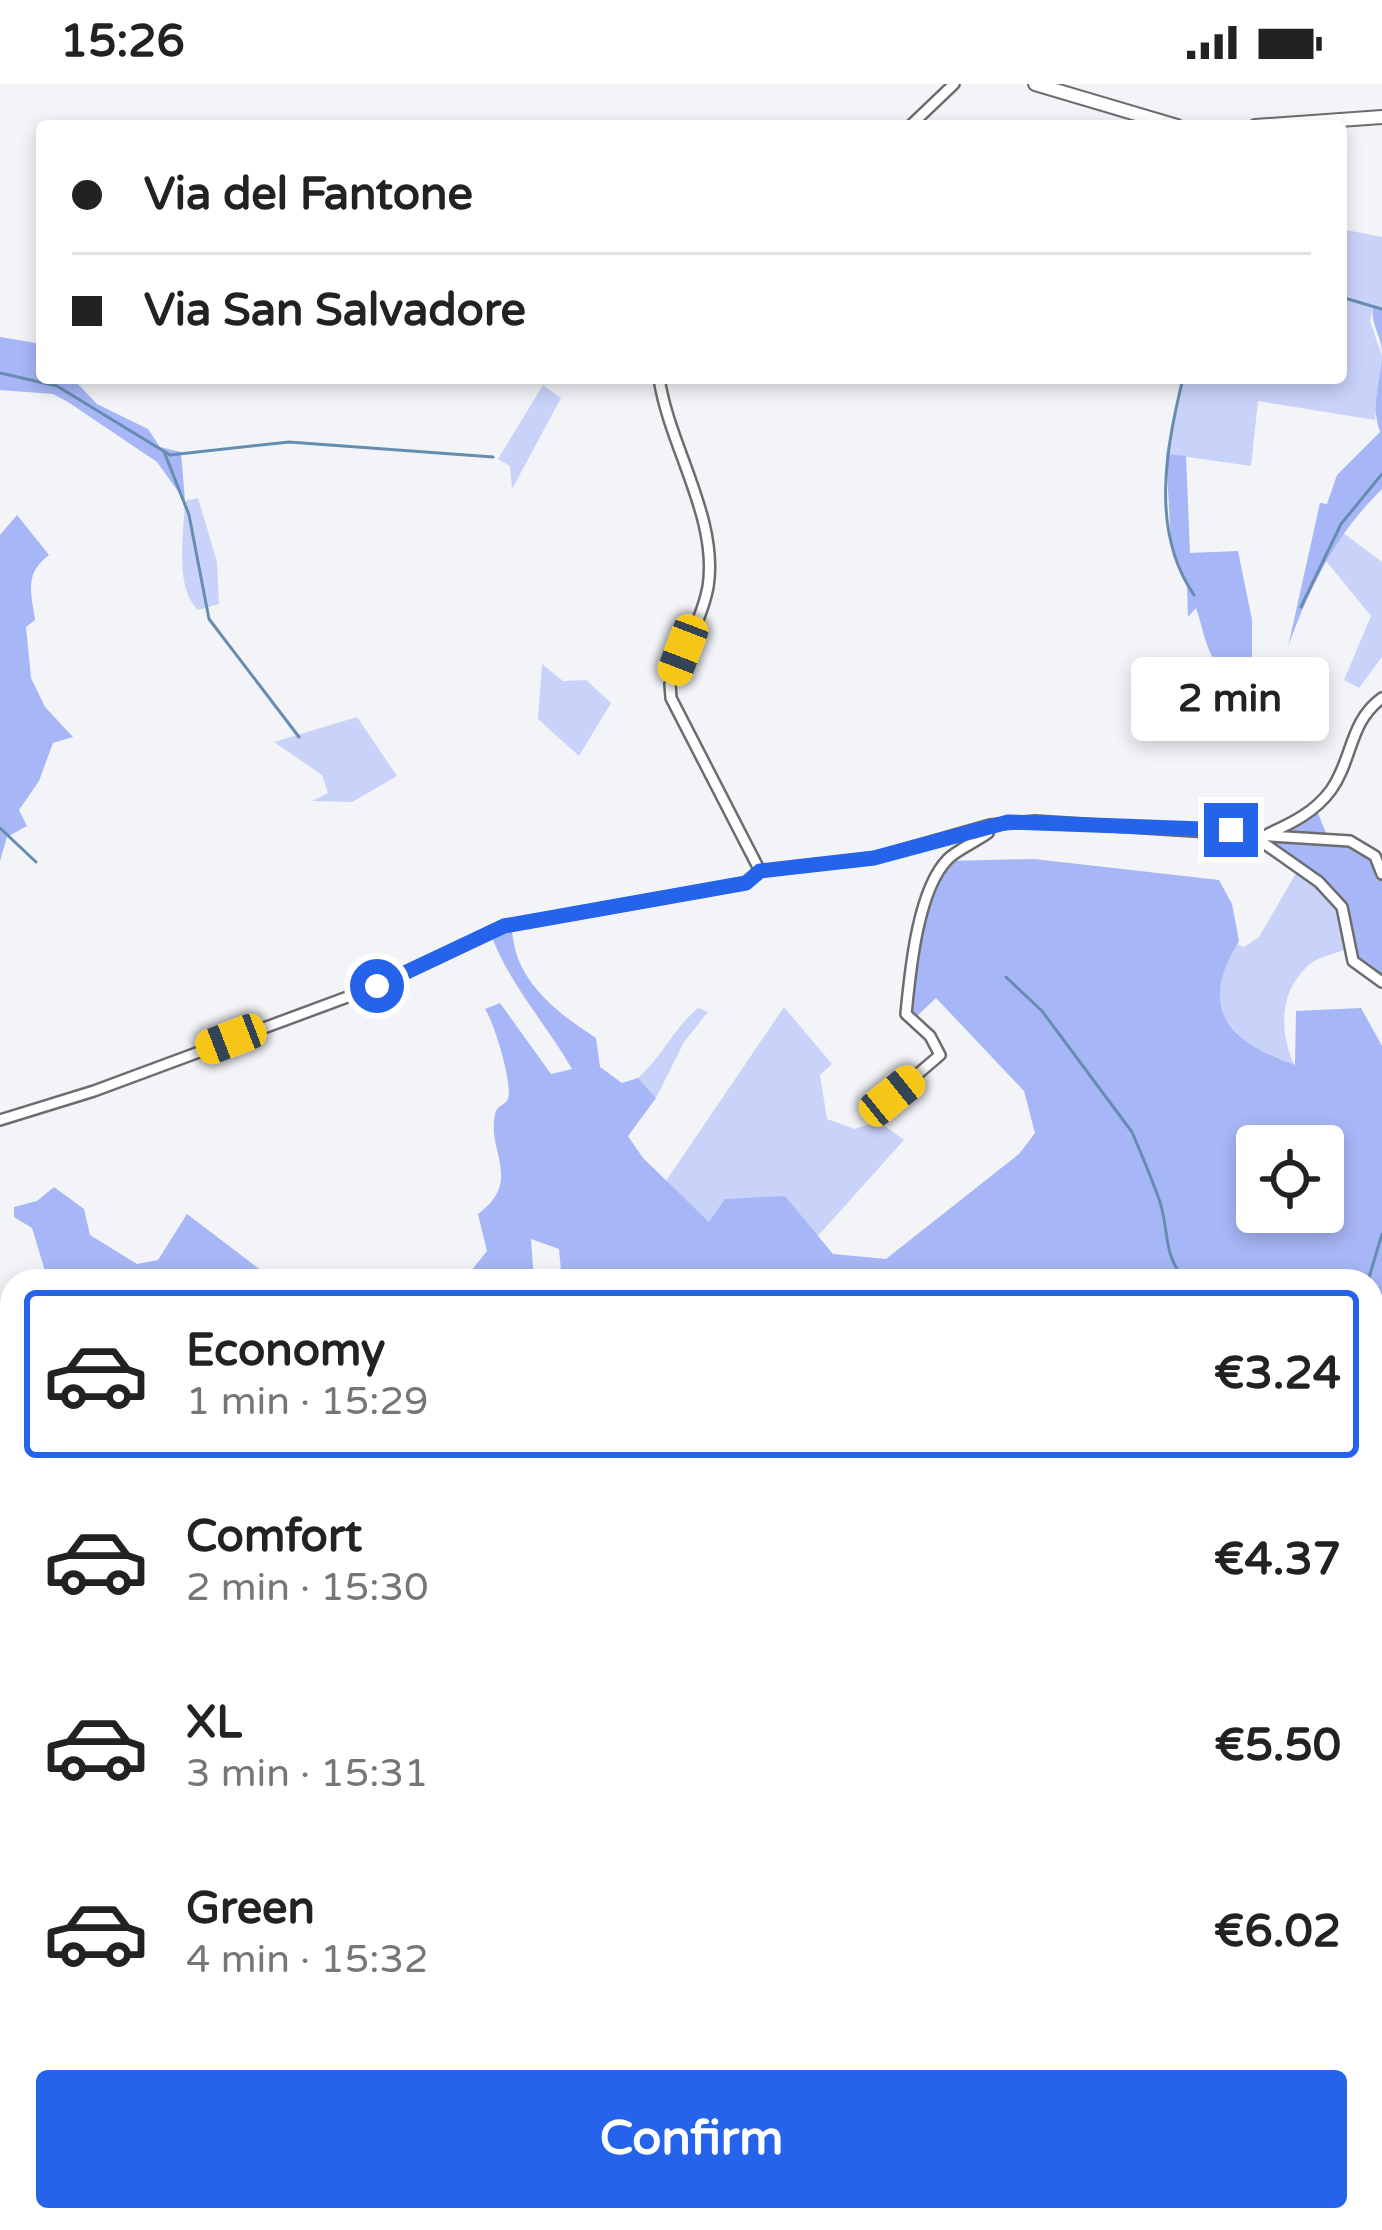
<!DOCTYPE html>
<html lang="en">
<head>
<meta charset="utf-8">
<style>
	body { margin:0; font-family:"Varela Round",sans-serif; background:#f2f2f2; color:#222; height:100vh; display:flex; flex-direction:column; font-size:45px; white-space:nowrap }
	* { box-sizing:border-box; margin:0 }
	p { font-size:39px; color:#767676 }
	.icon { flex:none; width:66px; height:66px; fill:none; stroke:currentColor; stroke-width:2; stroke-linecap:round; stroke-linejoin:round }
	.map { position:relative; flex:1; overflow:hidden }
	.details { position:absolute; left:0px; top:1185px; width:1383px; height:963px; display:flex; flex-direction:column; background:#fff; border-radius:36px 36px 0 0; box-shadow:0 6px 18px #0003 }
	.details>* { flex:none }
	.top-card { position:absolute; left:36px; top:36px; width:1311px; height:264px; border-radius:12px; box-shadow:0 6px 18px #0003; display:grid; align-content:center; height:264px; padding:0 36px; background:#fff }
	.controls { position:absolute; left:1236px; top:1041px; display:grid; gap:24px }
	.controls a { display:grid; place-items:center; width:108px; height:108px; border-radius:12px; background:#fff; box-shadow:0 6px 18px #0003; font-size:60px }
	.end { position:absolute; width:54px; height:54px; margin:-27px; border:15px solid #2563eb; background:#fff; box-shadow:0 0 0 6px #fff }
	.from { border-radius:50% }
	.bubble { position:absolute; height:84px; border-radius:12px; background:#fff; box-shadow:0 6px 18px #0003; font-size:39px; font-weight:700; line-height:84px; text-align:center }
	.car { position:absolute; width:36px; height:72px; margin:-36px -18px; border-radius:15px; box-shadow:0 0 9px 3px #0007; background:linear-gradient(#f5c518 24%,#345 0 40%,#f5c518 0 76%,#345 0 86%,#f5c518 0) }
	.top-card b { display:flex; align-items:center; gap:42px; height:114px; font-size:45px }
	.top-card b+b { border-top:3px solid #e0e0e0 }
	.top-card i { width:30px; height:30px; background:#222 }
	ul { padding:21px 0 0; list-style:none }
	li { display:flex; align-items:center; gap:36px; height:168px; margin:0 24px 18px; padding:0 12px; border:6px solid transparent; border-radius:12px }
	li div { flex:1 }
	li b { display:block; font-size:45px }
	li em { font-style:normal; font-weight:700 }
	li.current { border-color:#2563eb }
	li>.icon { width:108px; height:108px; stroke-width:1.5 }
	.cta { display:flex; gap:24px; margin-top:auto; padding:24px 36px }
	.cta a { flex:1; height:138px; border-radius:12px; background:#2563eb; color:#fff; font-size:48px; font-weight:700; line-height:138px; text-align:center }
	.status { display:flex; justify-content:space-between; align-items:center; height:84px; padding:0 60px; background:#fff; direction:ltr }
	.status svg { height:33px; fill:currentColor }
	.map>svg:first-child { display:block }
	.green { fill:#c9d3f9 }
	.forest { fill:#a7b6f6; fill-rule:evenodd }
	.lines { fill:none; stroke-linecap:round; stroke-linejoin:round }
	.stream { stroke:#668db1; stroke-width:3 }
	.street-casing { stroke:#6c6d70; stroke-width:14 }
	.secondary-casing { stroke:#6c6d70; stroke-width:16 }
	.street { stroke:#fff; stroke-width:9 }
	.secondary { stroke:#fff; stroke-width:12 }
	.route { stroke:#2563eb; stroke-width:15 }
</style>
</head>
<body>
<div class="status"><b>15:26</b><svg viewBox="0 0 49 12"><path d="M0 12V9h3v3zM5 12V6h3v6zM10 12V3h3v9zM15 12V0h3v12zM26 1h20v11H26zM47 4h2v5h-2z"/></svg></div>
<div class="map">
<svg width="1382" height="2146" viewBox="0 0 1382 2146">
	<rect width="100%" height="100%" fill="#f3f4f7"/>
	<path class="green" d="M1341 145 1382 153V225L1373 223 1370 237 1382 272 1375 336 1258 317 1251 382 1166 370 1183 294H1341Z
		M543 301 561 314 512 405 510 382 498 375Z
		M198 414 217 478 219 520 198 526C174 503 184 449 185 417Z
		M1342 448 1382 478V573L1359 604 1344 596 1371 532 1326 477Z
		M542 580 563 597 586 596 611 619 579 672 538 635Z
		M357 633 397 692 352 718 312 717 328 709 322 691 274 658Z
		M1299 784 1342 823 1347 865C1337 869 1318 873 1310 880 1278 907 1279 949 1295 982 1233 959 1196 926 1237 860L1244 863 1259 853Z
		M784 923 832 980 820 991 827 1035 855 1045 878 1037 904 1056 816 1154 785 1112 710 1139 666 1097Z
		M698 924 708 928 684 958 656 1014 638 994C662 973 673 945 698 924Z"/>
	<path class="forest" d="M1373 222 1382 225V405C1336 450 1310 502 1288 563L1320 419 1327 420 1337 391 1380 348C1370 320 1381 298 1382 270 1382 251 1370 241 1373 222Z
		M0 253 42 260V294L76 298 97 320 148 345 160 363 181 368 185 417 157 378 68 318 53 310 0 306Z
		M1166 370 1186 372 1190 469 1238 467 1252 536V578L1232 590C1206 579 1205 549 1196 524L1188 533 1187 500 1171 459Z
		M17 431 49 471C24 490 31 507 35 536L26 543 31 594 45 623 73 653 53 659 39 697 19 726 27 742 7 753 0 777V451Z
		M1315 722 1329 756 1365 762 1382 790V898L1353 877C1343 811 1318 797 1266 759L1268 750Z
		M1034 775 1219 796 1232 820 1239 857C1197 924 1228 958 1295 981L1296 927 1361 924 1382 962V1816L1371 1842V1197H562L559 1165 531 1155 534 1197H463L487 1167 478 1130C525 1095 484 1066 496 1027 498 1022 506 1020 508 1015 513 1000 494 938 485 925L500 919 551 990 572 985C545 938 508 899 490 848L512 841C512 895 556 928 596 954L600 983 622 999 638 994 656 1014 628 1052 643 1074 709 1138 725 1115 785 1112 833 1170 886 1175 1019 1070 1035 1049 1024 1007 936 914 913 936 906 930 928 814 946 777ZM1257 1062H1323V1128H1257Z
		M54 1103 84 1125 90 1151 137 1180 158 1176 187 1130 275 1197H48L32 1144 14 1133V1123L37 1117Z
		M12 1327V1785L0 1781V1332Z
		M1371 1954 1382 1963V2146H781L772 2136H1371Z"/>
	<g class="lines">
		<path class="stream" d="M1341 213 1382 225
			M0 289 57 302 170 371 289 358 493 373
			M1183 294C1166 365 1150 447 1194 511
			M165 370 189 431 209 535 299 653
			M1301 523 1341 440 1382 390
			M0 744 36 778
			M1006 893 1042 927 1132 1048C1141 1069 1152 1095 1160 1118 1170 1151 1162 1165 1184 1197
			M1368 1197 1382 1150
			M0 1620 12 1619
			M1143 2146 1149 2136"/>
		<defs>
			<path id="street" d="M910 42 954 0
				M659 294C669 362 719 434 708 503 702 535 682 569 670 600L671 614 760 787
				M1268 750C1292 739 1315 728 1331 706 1353 675 1349 638 1382 614
				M1255 753 1319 798 1342 823 1353 877 1382 898
				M892 1012 940 971 930 952 906 930C910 890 917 806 948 775 958 765 976 758 988 749L990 741
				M0 1036 94 1007 377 902 504 842 746 799 760 787 874 774 990 741 1035 737 1350 757 1375 772 1382 790
				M0 1925 12 1931
				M329 2136 348 2146"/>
			<path id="secondary" d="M1035 0 1177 42
				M1255 42 1382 33"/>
		</defs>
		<use href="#street" class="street-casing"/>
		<use href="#secondary" class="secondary-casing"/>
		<use href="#street" class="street"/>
		<use href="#secondary" class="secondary"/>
	</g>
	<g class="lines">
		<path class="route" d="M377 902 504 842 746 799 760 787 874 774 1008 738 1231 746"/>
	</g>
</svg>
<div class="controls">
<a><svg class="icon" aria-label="locate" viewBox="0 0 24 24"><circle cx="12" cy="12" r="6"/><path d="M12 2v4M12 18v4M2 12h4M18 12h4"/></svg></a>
</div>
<i class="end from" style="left:377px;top:902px"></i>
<i class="end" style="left:1231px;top:746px"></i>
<div class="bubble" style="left:1131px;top:573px;width:198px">2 min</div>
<i class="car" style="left:683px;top:566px;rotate:201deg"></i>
<i class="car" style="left:231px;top:955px;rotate:249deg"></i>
<i class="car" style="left:892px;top:1012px;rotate:51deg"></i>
<div class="top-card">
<b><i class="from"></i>Via del Fantone</b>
<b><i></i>Via San Salvadore</b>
</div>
<section class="details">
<ul>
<li class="current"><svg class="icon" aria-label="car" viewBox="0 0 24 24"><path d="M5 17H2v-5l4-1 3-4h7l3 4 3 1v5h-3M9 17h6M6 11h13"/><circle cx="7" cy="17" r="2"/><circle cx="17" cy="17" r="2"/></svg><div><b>Economy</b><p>1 min · 15:29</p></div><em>€3.24</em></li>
<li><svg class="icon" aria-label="car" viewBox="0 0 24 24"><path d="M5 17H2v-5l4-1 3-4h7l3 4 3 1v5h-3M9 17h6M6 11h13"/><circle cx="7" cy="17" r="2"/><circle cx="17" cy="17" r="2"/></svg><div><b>Comfort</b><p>2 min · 15:30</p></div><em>€4.37</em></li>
<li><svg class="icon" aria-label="car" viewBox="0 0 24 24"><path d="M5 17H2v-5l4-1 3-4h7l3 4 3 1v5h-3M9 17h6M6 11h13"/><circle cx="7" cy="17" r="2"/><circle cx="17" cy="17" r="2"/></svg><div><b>XL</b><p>3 min · 15:31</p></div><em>€5.50</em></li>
<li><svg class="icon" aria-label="car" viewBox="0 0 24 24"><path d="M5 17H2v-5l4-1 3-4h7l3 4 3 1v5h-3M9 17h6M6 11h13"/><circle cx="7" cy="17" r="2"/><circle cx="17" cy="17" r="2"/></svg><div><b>Green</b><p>4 min · 15:32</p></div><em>€6.02</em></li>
</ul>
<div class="cta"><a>Confirm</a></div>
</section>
</div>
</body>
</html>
